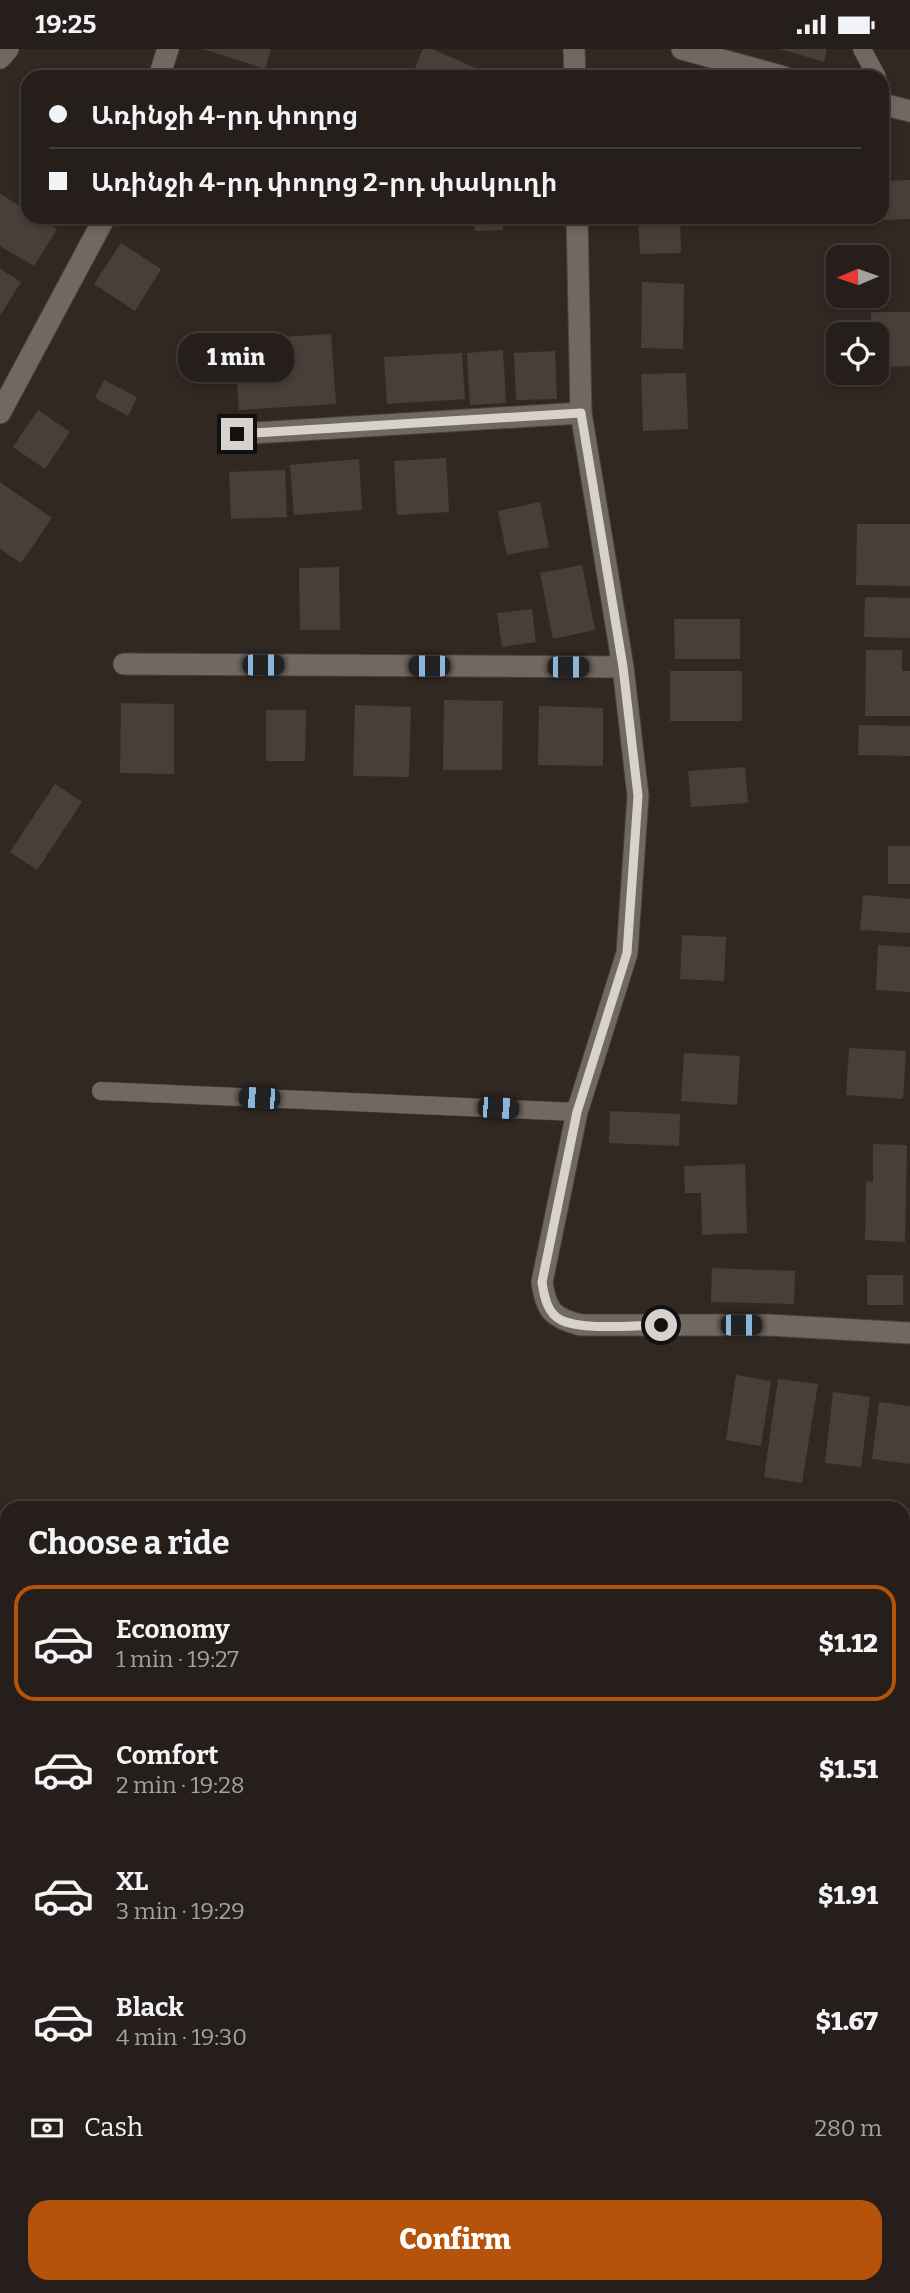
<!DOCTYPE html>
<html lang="en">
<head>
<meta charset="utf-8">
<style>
	body { margin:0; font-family:Bitter,"Noto Sans Armenian",serif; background:#2d2723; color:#f1f3f6; height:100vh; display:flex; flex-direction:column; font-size:26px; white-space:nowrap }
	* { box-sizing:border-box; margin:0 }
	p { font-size:23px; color:#a3a2a2 }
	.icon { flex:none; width:38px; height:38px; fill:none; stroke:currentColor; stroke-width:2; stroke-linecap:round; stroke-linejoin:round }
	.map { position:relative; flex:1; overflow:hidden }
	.sheet { position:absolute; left:0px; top:1452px; width:910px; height:793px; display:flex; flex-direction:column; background:#251e1a; border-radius:21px 21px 0 0; box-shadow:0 4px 10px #0003,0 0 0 2px #423c39 }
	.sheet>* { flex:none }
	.hud { position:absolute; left:21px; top:21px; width:868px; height:154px; border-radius:21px; box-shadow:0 4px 10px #0003,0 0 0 2px #423c39; display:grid; align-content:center; height:154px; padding:0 28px; background:#251e1a }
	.needle { width:46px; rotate:268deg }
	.fabs { position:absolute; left:826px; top:196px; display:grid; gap:14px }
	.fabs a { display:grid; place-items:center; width:63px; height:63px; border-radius:14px; background:#251e1a; box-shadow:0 4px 10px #0003,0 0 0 2px #423c39; font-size:35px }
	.end { position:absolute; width:32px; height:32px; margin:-16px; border:9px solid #d8d2ce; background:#111; box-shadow:0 0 0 4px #111 }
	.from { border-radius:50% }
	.bubble { position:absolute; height:49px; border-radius:21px; background:#251e1a; box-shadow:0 4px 10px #0003,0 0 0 2px #423c39; font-size:23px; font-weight:800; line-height:49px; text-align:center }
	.car { position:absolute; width:21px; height:42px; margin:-21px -10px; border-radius:9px; box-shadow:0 0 5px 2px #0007; background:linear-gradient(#222 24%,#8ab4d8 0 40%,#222 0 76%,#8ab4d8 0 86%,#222 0) }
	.hud b { display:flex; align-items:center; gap:24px; height:66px; font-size:26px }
	.hud b+b { border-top:2px solid #423c39 }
	.hud i { width:18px; height:18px; background:#f1f3f6 }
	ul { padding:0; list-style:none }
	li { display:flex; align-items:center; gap:21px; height:116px; margin:0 14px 10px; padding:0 14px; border:4px solid transparent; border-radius:21px }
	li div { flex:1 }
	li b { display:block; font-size:26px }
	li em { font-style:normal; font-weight:800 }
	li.selected { border-color:#b45309 }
	li>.icon { width:63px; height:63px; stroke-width:1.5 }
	h2 { padding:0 28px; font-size:32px; line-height:84px }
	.pay { display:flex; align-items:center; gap:18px; height:77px; padding:0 28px; font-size:26px }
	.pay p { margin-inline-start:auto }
	.action { display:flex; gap:14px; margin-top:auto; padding:14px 28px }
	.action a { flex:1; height:80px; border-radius:21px; background:#b45309; color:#fff; font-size:28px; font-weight:800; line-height:80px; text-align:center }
	.status { display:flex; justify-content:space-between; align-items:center; height:49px; padding:0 35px; background:#251e1a; direction:ltr }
	.status svg { height:19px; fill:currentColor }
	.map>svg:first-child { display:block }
	.building { fill:#484038 }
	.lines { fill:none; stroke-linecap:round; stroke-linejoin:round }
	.service-casing { stroke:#4a433e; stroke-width:19 }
	.minor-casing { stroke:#4a433e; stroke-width:23 }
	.service { stroke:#716860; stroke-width:18 }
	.minor { stroke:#716860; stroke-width:21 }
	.route { stroke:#d8d2ce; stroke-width:9 }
</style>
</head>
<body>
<div class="status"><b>19:25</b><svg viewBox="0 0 49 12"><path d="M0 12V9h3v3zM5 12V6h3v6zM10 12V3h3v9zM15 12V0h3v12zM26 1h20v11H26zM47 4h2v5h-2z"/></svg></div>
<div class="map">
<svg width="910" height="2244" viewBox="0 0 910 2244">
	<rect width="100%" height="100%" fill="#312822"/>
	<path class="building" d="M203 0H271L265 20Z
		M423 0H432L478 20 474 28H411Z
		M780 0H827L824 13Z
		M910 131V170L861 172V168H882V132Z
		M0 145 28 162V168H37L57 180 34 217 0 197Z
		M474 168H503V181L475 182Z
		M638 168H680L681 204 640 205Z
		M121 194 161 220 135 262 94 235Z
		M0 220 21 233 0 267Z
		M642 233 684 235 683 300 641 299Z
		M871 263H910V317L877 318V285H871Z
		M331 285 336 355 239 361 234 291Z
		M503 301 506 354 470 356 467 304Z
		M555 302 557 350 516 351 514 304Z
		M462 304 465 350 387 355 384 308Z
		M686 324 688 380 643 382 641 325Z
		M104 331 137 348 128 367 95 349Z
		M38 361 70 383 45 420 13 398Z
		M446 409 449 463 397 466 394 412Z
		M359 410 362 461 294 466 290 416Z
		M285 421 287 468 231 470 229 423Z
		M0 433 52 469 21 514 0 500Z
		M540 453 549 498 507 506 498 462Z
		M857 475H910V537L856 536Z
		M582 516 595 581 553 590 540 524Z
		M339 518 340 581H300L299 519Z
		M865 548 910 549V589L864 588Z
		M532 560 536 593 502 598 497 564Z
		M674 570H740V610H675Z
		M866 601H902V622H910V667H865Z
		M670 622H742V672H670Z
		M444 651 503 652 502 721H443Z
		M121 654 174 655V725L120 724Z
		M355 656 411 658 409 728 353 727Z
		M539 657 603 659V717L538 716Z
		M266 661H306L305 712H266Z
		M859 676 910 677V707L858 706Z
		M745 718 748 754 691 758 688 722Z
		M55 735 82 753 37 821 10 803Z
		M888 797H910V835H888Z
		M863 846 910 850V884L860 881Z
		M682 886 726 888 724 932 680 930Z
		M878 896 910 898V943L876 941Z
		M849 999 906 1002 903 1050 846 1046Z
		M684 1004 740 1007 737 1056 681 1052Z
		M610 1062 680 1065 679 1097 609 1094Z
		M873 1095 907 1096 905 1193 865 1191 866 1132 873 1133Z
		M745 1115 747 1184 702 1186 701 1144H685L684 1117Z
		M712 1219 795 1222 794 1255 711 1253Z
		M867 1226H903V1256H867Z
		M736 1326 771 1332 761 1397 726 1391Z
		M778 1330 818 1335 802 1434 764 1428Z
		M833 1343 870 1348 861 1418 825 1414Z
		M879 1353 910 1357V1415L872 1410Z
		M903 1646H910V1692L903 1691Z
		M903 1806 910 1814V1941L908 1937 903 1938Z"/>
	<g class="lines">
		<defs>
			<path id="service" d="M862 0 877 28
				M101 1042 577 1063
				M903 1712 910 1713
				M0 2204 7 2213
				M29 2238 44 2244"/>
			<path id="minor" d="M574 0 575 28
				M682 0 784 28
				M0 9 8 0
				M159 28 168 0
				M882 55 910 62
				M577 168 581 364 623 618 638 747 627 904 577 1063 542 1233C546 1262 553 1269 581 1276H768L910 1284
				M0 364 105 168
				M237 385 581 364
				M124 615 623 618"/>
		</defs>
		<use href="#service" class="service-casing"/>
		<use href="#minor" class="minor-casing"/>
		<use href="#service" class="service"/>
		<use href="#minor" class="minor"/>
	</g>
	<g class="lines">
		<path class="route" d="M237 385 581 364 623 618 638 747 627 904 577 1063 542 1233C544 1247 547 1264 561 1271 583 1282 636 1276 661 1276"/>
	</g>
</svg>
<div class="fabs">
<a><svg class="needle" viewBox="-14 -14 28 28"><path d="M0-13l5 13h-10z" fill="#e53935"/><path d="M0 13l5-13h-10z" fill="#a3a2a2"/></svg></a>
<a><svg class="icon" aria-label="locate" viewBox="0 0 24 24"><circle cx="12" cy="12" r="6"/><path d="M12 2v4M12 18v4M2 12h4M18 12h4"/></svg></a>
</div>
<i class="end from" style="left:661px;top:1276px"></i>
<i class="end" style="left:237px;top:385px"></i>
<div class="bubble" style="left:178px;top:284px;width:116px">1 min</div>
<i class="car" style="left:263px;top:616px;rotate:90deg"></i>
<i class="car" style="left:429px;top:617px;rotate:270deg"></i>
<i class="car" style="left:568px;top:618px;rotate:90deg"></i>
<i class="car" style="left:259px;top:1049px;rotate:273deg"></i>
<i class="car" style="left:498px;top:1059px;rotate:93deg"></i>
<i class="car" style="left:741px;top:1276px;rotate:90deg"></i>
<div class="hud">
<b><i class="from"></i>Առինջի 4-րդ փողոց</b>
<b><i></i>Առինջի 4-րդ փողոց 2-րդ փակուղի</b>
</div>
<section class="sheet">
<h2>Choose a ride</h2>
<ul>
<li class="selected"><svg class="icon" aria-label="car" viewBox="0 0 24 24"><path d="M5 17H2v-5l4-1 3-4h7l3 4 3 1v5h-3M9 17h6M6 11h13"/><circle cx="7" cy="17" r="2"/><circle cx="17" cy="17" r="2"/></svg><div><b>Economy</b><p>1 min · 19:27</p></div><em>$1.12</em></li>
<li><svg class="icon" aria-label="car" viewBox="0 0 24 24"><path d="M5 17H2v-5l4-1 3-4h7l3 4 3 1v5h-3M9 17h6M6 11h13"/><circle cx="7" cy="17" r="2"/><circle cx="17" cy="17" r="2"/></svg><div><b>Comfort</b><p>2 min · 19:28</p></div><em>$1.51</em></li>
<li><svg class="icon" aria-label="car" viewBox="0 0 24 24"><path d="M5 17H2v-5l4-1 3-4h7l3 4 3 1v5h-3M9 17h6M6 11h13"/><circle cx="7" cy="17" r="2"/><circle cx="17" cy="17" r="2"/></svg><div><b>XL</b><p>3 min · 19:29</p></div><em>$1.91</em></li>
<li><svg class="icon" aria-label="car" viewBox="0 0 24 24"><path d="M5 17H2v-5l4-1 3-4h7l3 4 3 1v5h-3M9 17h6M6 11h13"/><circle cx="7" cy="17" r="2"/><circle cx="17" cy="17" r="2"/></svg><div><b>Black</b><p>4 min · 19:30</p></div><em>$1.67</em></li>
</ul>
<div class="pay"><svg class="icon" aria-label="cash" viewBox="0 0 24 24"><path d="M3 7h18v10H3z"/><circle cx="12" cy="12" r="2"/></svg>Cash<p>280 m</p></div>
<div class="action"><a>Confirm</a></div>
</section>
</div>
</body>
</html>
